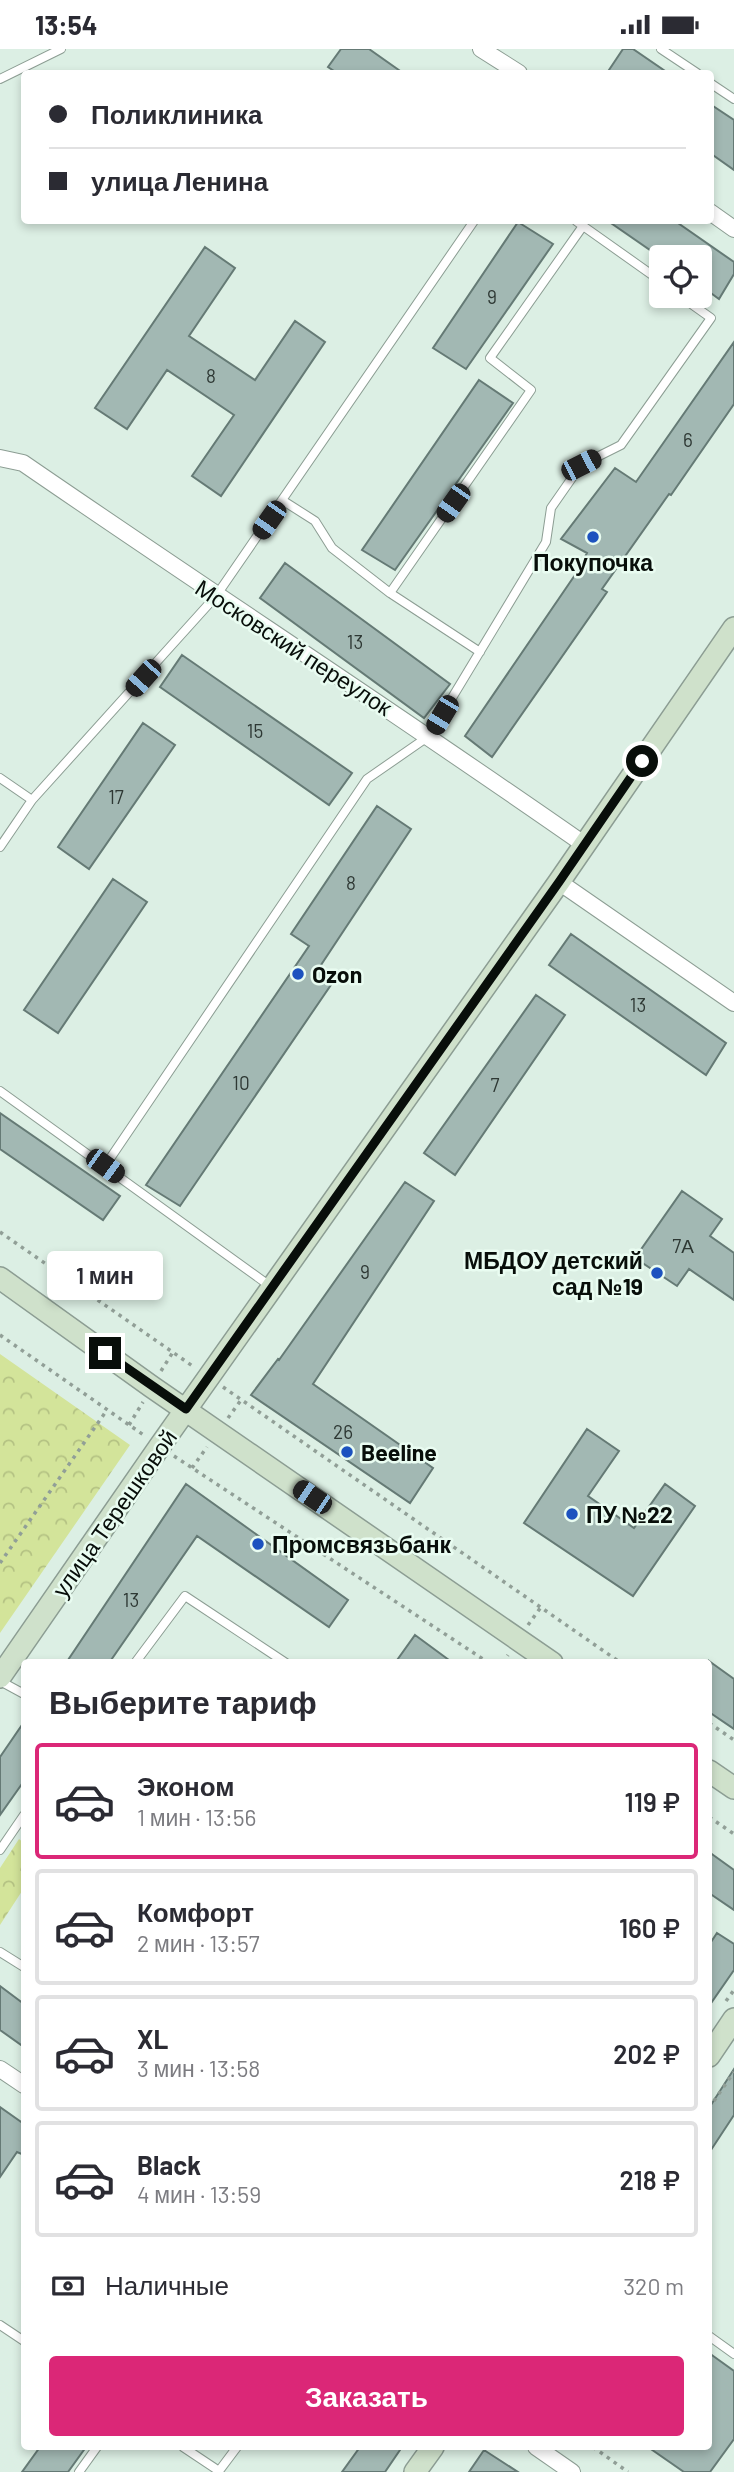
<!DOCTYPE html>
<html lang="ru">
<head>
<meta charset="utf-8">
<style>
	body { margin:0; font-family:Barlow,sans-serif; background:#f2f2f3; color:#2b2b33; height:100vh; display:flex; flex-direction:column; font-size:26px; white-space:nowrap }
	* { box-sizing:border-box; margin:0 }
	p { font-size:23px; color:#7c7c81 }
	.icon { flex:none; width:38px; height:38px; fill:none; stroke:currentColor; stroke-width:2; stroke-linecap:round; stroke-linejoin:round }
	.map { position:relative; flex:1; overflow:hidden }
	.side { position:absolute; left:21px; top:1610px; width:691px; height:791px; display:flex; flex-direction:column; background:#fff; border-radius:7px; box-shadow:0 4px 10px #0003 }
	.side>* { flex:none }
	.guide { position:absolute; left:21px; top:21px; width:693px; height:154px; border-radius:7px; box-shadow:0 4px 10px #0003; display:grid; align-content:center; height:154px; padding:0 28px; background:#fff }
	.tools { position:absolute; left:649px; top:196px; display:grid; gap:14px }
	.tools a { display:grid; place-items:center; width:63px; height:63px; border-radius:7px; background:#fff; box-shadow:0 4px 10px #0003; font-size:35px }
	.end { position:absolute; width:32px; height:32px; margin:-16px; border:9px solid #080e0a; background:#fff; box-shadow:0 0 0 4px #fff }
	.from { border-radius:50% }
	.bubble { position:absolute; height:49px; border-radius:7px; background:#fff; box-shadow:0 4px 10px #0003; font-size:23px; font-weight:600; line-height:49px; text-align:center }
	.car { position:absolute; width:21px; height:42px; margin:-21px -10px; border-radius:9px; box-shadow:0 0 5px 2px #0007; background:linear-gradient(#222 24%,#8ab4d8 0 40%,#222 0 76%,#8ab4d8 0 86%,#222 0) }
	.guide b { display:flex; align-items:center; gap:24px; height:66px; font-size:26px }
	.guide b+b { border-top:2px solid #e1e1e2 }
	.guide i { width:18px; height:18px; background:#2b2b33 }
	ul { padding:0; list-style:none }
	li { display:flex; align-items:center; gap:21px; height:116px; margin:0 14px 10px; padding:0 14px; border:4px solid #e1e1e2; border-radius:7px }
	li div { flex:1 }
	li b { display:block; font-size:26px }
	li em { font-style:normal; font-weight:600 }
	li.selected { border-color:#db2777 }
	li>.icon { width:63px; height:63px; stroke-width:1.5 }
	h2 { padding:0 28px; font-size:32px; line-height:84px }
	.pay { display:flex; align-items:center; gap:18px; height:77px; padding:0 28px; font-size:26px }
	.pay p { margin-inline-start:auto }
	.button { display:flex; gap:14px; margin-top:auto; padding:14px 28px }
	.button a { flex:1; height:80px; border-radius:7px; background:#db2777; color:#fff; font-size:28px; font-weight:600; line-height:80px; text-align:center }
	.status { display:flex; justify-content:space-between; align-items:center; height:49px; padding:0 35px; background:#fff; direction:ltr }
	.status svg { height:19px; fill:currentColor }
	.map>svg:first-child { display:block }
	.park { fill:url(#park-crowns) }
	.building { fill:#a2b8b3; stroke:#657a75; stroke-width:2 }
	.lines { fill:none; stroke-linecap:round; stroke-linejoin:round }
	.lane-casing { stroke:#8c9d93; stroke-width:10 }
	.street-casing { stroke:#8c9d93; stroke-width:18 }
	.secondary-casing { stroke:#8c9d93; stroke-width:24 }
	.path { stroke:#919f97; stroke-width:3.5; stroke-dasharray:3.5 5; stroke-linecap:butt }
	.lane { stroke:#fff; stroke-width:8 }
	.street { stroke:#fff; stroke-width:16 }
	.secondary { stroke:#cfe1cb; stroke-width:21 }
	.route { stroke:#080e0a; stroke-width:9 }
	.poi-dot { fill:#1c52bf; stroke:#e9fcf1; stroke-width:2.5 }
	.labels { text-anchor:middle; dominant-baseline:central; stroke-width:5; stroke-linejoin:round; paint-order:stroke }
	.number-label { font-size:19px; fill:#2e3834 }
	.poi-label { font-size:23px; font-weight:bold; fill:#080e0a; stroke:#e9fcf1; text-anchor:start }
	.street-label { font-size:23px; fill:#080e0a; stroke:#e9fcf1 }
</style>
</head>
<body>
<div class="status"><b>13:54</b><svg viewBox="0 0 49 12"><path d="M0 12V9h3v3zM5 12V6h3v6zM10 12V3h3v9zM15 12V0h3v12zM26 1h20v11H26zM47 4h2v5h-2z"/></svg></div>
<div class="map">
<svg width="734" height="2423" viewBox="0 0 734 2423">
	<defs>
		<pattern id="park-crowns" width="20" height="18" patternUnits="userSpaceOnUse" patternTransform="scale(1.75)"><rect width="20" height="18" fill="#d3e49a"/><path d="M2 6a3 3 0 1 1 6 0M12 15a3 3 0 1 1 6 0" fill="none" stroke="#b4c283"/></pattern>
	</defs>
	<rect width="100%" height="100%" fill="#dcefe4"/>
	<path class="park" d="M0 1305 130 1396 0 1584Z
		M19 1790 24 1794V1839L0 1876V1819Z"/>
	<path class="building" d="M341 0H369L403 24H337L328 18Z
		M623 0H633L668 24H607Z
		M710 55 734 71V121L710 104Z
		M608 172H675L734 213V225L719 250 700 236V208H660Z
		M518 173 553 195 466 320 433 299Z
		M205 198 235 219 189 287 255 331 295 272 325 293 221 447 192 427 234 366 167 321 127 380 95 359Z
		M734 293V355L671 446 669 445 602 540 607 543 492 708 465 687 577 523 587 504 561 490 615 419 636 433Z
		M479 331 513 354 395 521 362 501Z
		M285 514 450 635 424 669 260 549Z
		M182 606 352 724 329 756 160 638Z
		M143 674 175 696 89 820 58 798Z
		M377 757 411 780 319 919 335 930 180 1157 146 1136 309 897 291 885Z
		M113 830 147 853 58 984 24 961Z
		M571 885 726 994 706 1026 549 916Z
		M536 946 565 966 455 1126 424 1104Z
		M0 1064 120 1147 103 1171 0 1100Z
		M405 1133 434 1152 313 1335 433 1419 410 1454 251 1346 278 1310 279 1311Z
		M682 1142 722 1170 710 1187 734 1204V1251L689 1220 677 1237 635 1209Z
		M587 1380 619 1402 588 1447 634 1479 665 1435 695 1457 633 1547 524 1474Z
		M186 1435 348 1551 329 1578 197 1487 109 1614H66Z
		M415 1586 453 1614H395Z
		M709 1612 734 1630V1680L709 1663Z
		M24 1673V1732L0 1766V1708Z
		M709 1803 734 1821V1861L709 1844Z
		M717 1884 734 1895V1921L709 1957V1896Z
		M0 1937 24 1955V1998L0 1981Z
		M734 2020V2066L709 2104V2059Z
		M0 2058 24 2075V2106L17 2103 0 2128Z
		M709 2304 734 2322V2390L710 2423H684L648 2398H709Z
		M40 2398H86L68 2423H22Z
		M360 2398H402L385 2423H342Z
		M484 2401 518 2423H469Z"/>
	<g class="lines">
		<defs>
			<path id="lane" d="M661 0 697 24
				M0 30 61 0
				M710 34 734 50
				M576 172 662 233
				M282 451 315 472 332 499 390 544 531 341 490 309 583 177
				M390 544 480 603
				M0 729 32 751
				M0 798 32 751 216 547 474 172
				M0 1042 270 1237
				M105 1117 367 730 429 687 546 493 551 459 581 416 621 396 711 269 680 247
				M135 1614 185 1547 286 1614
				M0 1632 24 1645
				M0 1801 24 1766
				M0 1903 24 1918
				M0 2276 24 2292
				M709 2287 734 2305
				M183 2398 219 2422 237 2398
				M79 2423 97 2398"/>
			<path id="street" d="M481 0 519 24
				M710 163 734 180
				M0 409 23 414C209 542 399 666 585 796
				M559 833 734 954
				M0 2020 24 2036
				M536 2398 572 2423"/>
			<path id="secondary" d="M0 1229 152 1338 552 1614
				M0 1628 160 1397 559 833 734 579
				M709 1722 734 1739
				M709 2007 734 1970
				M415 2423 433 2398"/>
		</defs>
		<use href="#lane" class="lane-casing"/>
		<use href="#street" class="street-casing"/>
		<use href="#secondary" class="secondary-casing"/>
		<path class="path" d="M0 1183 194 1318
			M0 1286 145 1387
			M161 1322 173 1303
			M223 1338 621 1614
			M228 1369 241 1351
			M129 1376 143 1353
			M174 1407 489 1614
			M192 1419 207 1398
			M0 1514 107 1361
			M528 1576 541 1558
			M503 1614 508 1606
			M709 1674 734 1691
			M709 1768 734 1785
			M726 1952 734 1941
			M709 2059 734 2023
			M593 2398 628 2423"/>
		<use href="#lane" class="lane"/>
		<use href="#street" class="street"/>
		<use href="#secondary" class="secondary"/>
	</g>
	<g class="lines">
		<path class="route" d="M105 1304 186 1360 559 833 642 712"/>
	</g>
	<g class="poi-dot">
		<circle cx="593" cy="488" r="7"/>
		<circle cx="298" cy="925" r="7"/>
		<circle cx="657" cy="1224" r="7"/>
		<circle cx="347" cy="1403" r="7"/>
		<circle cx="572" cy="1465" r="7"/>
		<circle cx="258" cy="1495" r="7"/>
	</g>
	<g class="labels">
		<g class="number-label">
			<text x="492" y="247">9</text>
			<text x="211" y="326">8</text>
			<text x="688" y="390">6</text>
			<text x="355" y="592">13</text>
			<text x="255" y="681">15</text>
			<text x="116" y="747">17</text>
			<text x="351" y="833">8</text>
			<text x="638" y="955">13</text>
			<text x="241" y="1033">10</text>
			<text x="495" y="1035">7</text>
			<text x="683" y="1196">7А</text>
			<text x="365" y="1222">9</text>
			<text x="343" y="1382">26</text>
			<text x="131" y="1550">13</text>
		</g>
		<g class="poi-label">
			<text x="593" y="513" text-anchor="middle">Покупочка</text>
			<text x="312" y="925">Ozon</text>
			<text x="643" y="1211" text-anchor="end">МБДОУ детский<tspan x="643" dy="26">сад №19</tspan></text>
			<text x="361" y="1403">Beeline</text>
			<text x="586" y="1465">ПУ №22</text>
			<text x="272" y="1495">Промсвязьбанк</text>
		</g>
		<g class="street-label">
			<text transform="translate(294 598) rotate(33)">Московский переулок</text>
			<text transform="translate(114 1464) rotate(-55)">улица Терешковой</text>
		</g>
	</g>
</svg>
<div class="tools">
<a><svg class="icon" aria-label="locate" viewBox="0 0 24 24"><circle cx="12" cy="12" r="6"/><path d="M12 2v4M12 18v4M2 12h4M18 12h4"/></svg></a>
</div>
<i class="end from" style="left:642px;top:712px"></i>
<i class="end" style="left:105px;top:1304px"></i>
<div class="bubble" style="left:47px;top:1202px;width:116px">1 мин</div>
<i class="car" style="left:581px;top:416px;rotate:63deg"></i>
<i class="car" style="left:453px;top:454px;rotate:215deg"></i>
<i class="car" style="left:269px;top:471px;rotate:215deg"></i>
<i class="car" style="left:143px;top:629px;rotate:222deg"></i>
<i class="car" style="left:442px;top:666px;rotate:211deg"></i>
<i class="car" style="left:105px;top:1117px;rotate:126deg"></i>
<i class="car" style="left:312px;top:1448px;rotate:304deg"></i>
<div class="guide">
<b><i class="from"></i>Поликлиника</b>
<b><i></i>улица Ленина</b>
</div>
<section class="side">
<h2>Выберите тариф</h2>
<ul>
<li class="selected"><svg class="icon" aria-label="car" viewBox="0 0 24 24"><path d="M5 17H2v-5l4-1 3-4h7l3 4 3 1v5h-3M9 17h6M6 11h13"/><circle cx="7" cy="17" r="2"/><circle cx="17" cy="17" r="2"/></svg><div><b>Эконом</b><p>1 мин · 13:56</p></div><em>119 ₽</em></li>
<li><svg class="icon" aria-label="car" viewBox="0 0 24 24"><path d="M5 17H2v-5l4-1 3-4h7l3 4 3 1v5h-3M9 17h6M6 11h13"/><circle cx="7" cy="17" r="2"/><circle cx="17" cy="17" r="2"/></svg><div><b>Комфорт</b><p>2 мин · 13:57</p></div><em>160 ₽</em></li>
<li><svg class="icon" aria-label="car" viewBox="0 0 24 24"><path d="M5 17H2v-5l4-1 3-4h7l3 4 3 1v5h-3M9 17h6M6 11h13"/><circle cx="7" cy="17" r="2"/><circle cx="17" cy="17" r="2"/></svg><div><b>XL</b><p>3 мин · 13:58</p></div><em>202 ₽</em></li>
<li><svg class="icon" aria-label="car" viewBox="0 0 24 24"><path d="M5 17H2v-5l4-1 3-4h7l3 4 3 1v5h-3M9 17h6M6 11h13"/><circle cx="7" cy="17" r="2"/><circle cx="17" cy="17" r="2"/></svg><div><b>Black</b><p>4 мин · 13:59</p></div><em>218 ₽</em></li>
</ul>
<div class="pay"><svg class="icon" aria-label="cash" viewBox="0 0 24 24"><path d="M3 7h18v10H3z"/><circle cx="12" cy="12" r="2"/></svg>Наличные<p>320 m</p></div>
<div class="button"><a>Заказать</a></div>
</section>
</div>
</body>
</html>
